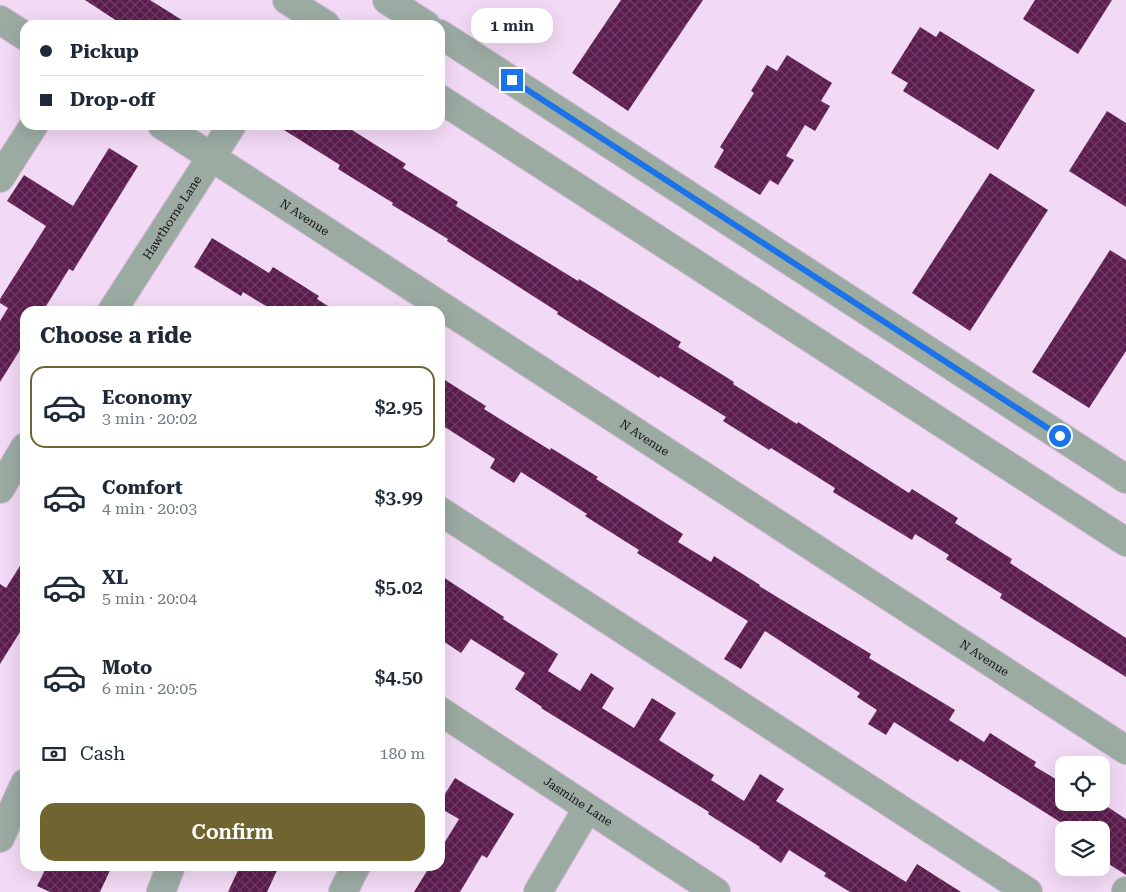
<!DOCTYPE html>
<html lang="en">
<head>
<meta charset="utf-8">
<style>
	body { margin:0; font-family:"Roboto Serif",serif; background:#f2f2f3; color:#1f2937; height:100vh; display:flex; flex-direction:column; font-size:19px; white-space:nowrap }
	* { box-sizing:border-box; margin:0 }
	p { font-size:16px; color:#747a83 }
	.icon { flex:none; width:28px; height:28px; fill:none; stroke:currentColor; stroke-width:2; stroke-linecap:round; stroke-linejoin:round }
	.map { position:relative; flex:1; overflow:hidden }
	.sheet { position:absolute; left:20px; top:306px; width:425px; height:565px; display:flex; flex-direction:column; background:#fff; border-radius:15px; box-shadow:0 5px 20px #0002 }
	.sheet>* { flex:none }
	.top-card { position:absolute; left:20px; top:20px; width:425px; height:110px; border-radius:15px; box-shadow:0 5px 20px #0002; display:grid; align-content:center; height:110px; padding:0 20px; background:#fff }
	.fabs { position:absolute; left:1055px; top:756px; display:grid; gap:10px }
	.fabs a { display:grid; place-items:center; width:55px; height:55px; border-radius:10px; background:#fff; box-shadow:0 5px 20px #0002; font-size:25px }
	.end { position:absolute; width:22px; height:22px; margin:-11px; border:6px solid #1a73e8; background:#fff; box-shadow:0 0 0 2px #fff }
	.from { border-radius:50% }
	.bubble { position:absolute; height:35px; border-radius:15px; background:#fff; box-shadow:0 5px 20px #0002; font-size:16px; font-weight:600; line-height:35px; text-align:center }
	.top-card b { display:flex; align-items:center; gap:18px; height:48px; font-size:19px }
	.top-card b+b { border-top:1px solid #e0e1e3 }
	.top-card i { width:12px; height:12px; background:#1f2937 }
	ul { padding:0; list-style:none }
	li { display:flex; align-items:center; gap:15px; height:82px; margin:0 10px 8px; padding:0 10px; border:2px solid transparent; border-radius:15px }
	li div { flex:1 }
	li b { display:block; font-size:19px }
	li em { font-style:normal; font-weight:600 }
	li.on { border-color:#706431 }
	li>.icon { width:45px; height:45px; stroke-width:1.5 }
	h2 { padding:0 20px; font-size:22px; line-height:60px }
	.pay { display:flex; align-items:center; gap:12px; height:55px; padding:0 20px; font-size:19px }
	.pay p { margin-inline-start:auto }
	.button { display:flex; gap:10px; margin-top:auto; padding:10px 20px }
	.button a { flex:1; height:58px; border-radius:15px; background:#706431; color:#fff; font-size:20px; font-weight:600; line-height:58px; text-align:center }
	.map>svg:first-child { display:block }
	.building { fill:url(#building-cross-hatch) }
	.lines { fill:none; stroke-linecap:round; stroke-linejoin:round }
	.minor-casing { stroke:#ceb8d1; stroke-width:30 }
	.minor { stroke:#9baba2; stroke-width:28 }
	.route { stroke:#1a73e8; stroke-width:6 }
	.labels { text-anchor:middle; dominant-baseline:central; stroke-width:5; stroke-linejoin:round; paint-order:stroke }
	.street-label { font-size:12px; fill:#130b14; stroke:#fce8ff }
</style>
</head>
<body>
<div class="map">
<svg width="1126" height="892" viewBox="0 0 1126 892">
	<defs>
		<pattern id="building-cross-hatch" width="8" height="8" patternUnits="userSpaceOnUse" patternTransform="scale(1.25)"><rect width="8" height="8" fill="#5c1c4e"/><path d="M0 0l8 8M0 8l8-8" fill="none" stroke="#6e3b63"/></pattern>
	</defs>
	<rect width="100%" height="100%" fill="#f2d9f5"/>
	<path class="building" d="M85 0H150L190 25H123Z
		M621 0H703L628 111 572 73Z
		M1035 0H1112L1078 54 1023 19Z
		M920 27 936 37 940 31 1035 90 998 150 903 91 908 83 891 73Z
		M787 55 832 83 821 101 830 106 815 131 805 125 786 156 794 160 778 185 770 180 760 195 714 167 724 150 720 147 754 93 751 91 767 65 777 71Z
		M1107 111 1126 123V207L1069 171Z
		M276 125H344L406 164 403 168 458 202 456 206 578 281 579 279 681 342 678 347 734 382 733 384 797 424 798 422 909 493 912 489 958 518 955 523 1012 559 1010 563 1126 638V677L1000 598 1002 594 946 559 949 555 915 534 912 540 833 492 835 488 771 448 769 450 723 421 726 417 660 376 659 378 557 314 558 312 447 241 448 239 392 205 393 203 338 169 340 165Z
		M109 148 138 166 73 271 69 269 43 311H25V342L0 382V321L8 308 0 303V299L46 226 7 201 24 175 73 206Z
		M990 173 1048 210 970 331 912 293Z
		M212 238 269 273 273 267 319 296 317 299 336 311H274L243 292 241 296 194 267Z
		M1110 250 1126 260V351L1089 408 1032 372Z
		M440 377 486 406 484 409 550 450 551 448 598 477 596 479 683 534 678 542 711 562 714 556 760 585 759 586 871 654 869 658 955 710 949 720 984 742 990 733 1036 762 1034 766 1064 784V802H1100L1126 819V875L1101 859V830H1073L960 759 958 762 894 722 886 735 868 724 877 710 857 697 860 693 765 631 741 669 724 659 748 621 637 553 639 550 585 516 587 514 521 472 514 483 490 468 495 459 440 424Z
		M25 558V624L0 664V584L6 588Z
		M440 575 504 617 503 619 558 654 548 671 580 691 591 673 614 688 602 708 634 728 652 698 676 713 659 740 714 775 711 780 744 801 760 774 784 789 776 801 906 882 917 864 961 892H850L824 876 826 873 789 850 781 863 759 848 760 847 708 814 709 812 541 708 542 707 515 689 525 673 471 639 461 653 440 639Z
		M455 778 514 814 487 858 482 855 460 892H414L430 866H440V850L459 819 440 808V802Z
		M47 866H112L100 892H50L37 886Z
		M240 866H279L267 892H228Z"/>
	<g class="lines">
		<defs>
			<g id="minor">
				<path d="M287 0 326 25"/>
				<path d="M387 0 426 25"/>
				<path d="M0 20 25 36"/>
				<path d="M440 34 1126 479"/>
				<path d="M440 99 1126 542"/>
				<path id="s1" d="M162 125 1126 750"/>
				<path d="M0 178 34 125"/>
				<path id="s2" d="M112 311 232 125"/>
				<path d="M0 489 25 447"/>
				<path d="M440 511 1028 892"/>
				<path id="s3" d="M440 711 716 892"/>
				<path d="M0 838 25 783"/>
				<path d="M161 892 171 866"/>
				<path d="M343 892 356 866"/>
				<path d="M538 892 587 809"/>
				<path d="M1126 892V891"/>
			</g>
		</defs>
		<use href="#minor" class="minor-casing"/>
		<use href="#minor" class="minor"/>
	</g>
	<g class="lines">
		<path class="route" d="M512 80 1060 436"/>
	</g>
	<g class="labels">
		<g class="street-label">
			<text stroke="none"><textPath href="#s1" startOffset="170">N Avenue</textPath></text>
			<text stroke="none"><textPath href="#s2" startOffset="111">Hawthorne Lane</textPath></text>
			<text stroke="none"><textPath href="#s1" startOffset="575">N Avenue</textPath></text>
			<text stroke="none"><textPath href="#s1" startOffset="980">N Avenue</textPath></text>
			<text stroke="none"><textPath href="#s3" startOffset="165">Jasmine Lane</textPath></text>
		</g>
	</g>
</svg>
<div class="fabs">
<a><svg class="icon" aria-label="locate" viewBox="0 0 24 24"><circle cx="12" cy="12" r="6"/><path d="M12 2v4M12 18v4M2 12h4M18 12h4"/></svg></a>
<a><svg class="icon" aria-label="layers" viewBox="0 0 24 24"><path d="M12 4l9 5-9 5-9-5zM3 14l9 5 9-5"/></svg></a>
</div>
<i class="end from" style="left:1060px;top:436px"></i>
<i class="end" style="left:512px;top:80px"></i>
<div class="bubble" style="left:471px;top:8px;width:82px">1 min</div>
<div class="top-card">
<b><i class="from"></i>Pickup</b>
<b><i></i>Drop-off</b>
</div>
<section class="sheet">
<h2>Choose a ride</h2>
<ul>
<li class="on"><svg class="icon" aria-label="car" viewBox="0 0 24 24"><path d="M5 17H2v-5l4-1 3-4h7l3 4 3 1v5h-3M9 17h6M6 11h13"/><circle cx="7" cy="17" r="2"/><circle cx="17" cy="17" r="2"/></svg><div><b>Economy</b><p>3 min · 20:02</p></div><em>$2.95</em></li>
<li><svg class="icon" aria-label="car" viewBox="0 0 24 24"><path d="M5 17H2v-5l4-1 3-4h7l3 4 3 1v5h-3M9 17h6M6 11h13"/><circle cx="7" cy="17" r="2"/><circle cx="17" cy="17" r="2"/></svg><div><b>Comfort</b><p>4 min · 20:03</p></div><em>$3.99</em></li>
<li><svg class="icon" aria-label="car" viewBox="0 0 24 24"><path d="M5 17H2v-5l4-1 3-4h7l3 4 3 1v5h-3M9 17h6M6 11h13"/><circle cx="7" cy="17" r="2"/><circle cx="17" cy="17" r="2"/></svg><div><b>XL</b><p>5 min · 20:04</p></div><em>$5.02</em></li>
<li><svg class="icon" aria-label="car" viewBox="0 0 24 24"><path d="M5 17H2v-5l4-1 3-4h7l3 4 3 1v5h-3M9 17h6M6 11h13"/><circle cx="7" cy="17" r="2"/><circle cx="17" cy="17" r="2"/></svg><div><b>Moto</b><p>6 min · 20:05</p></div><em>$4.50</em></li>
</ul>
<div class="pay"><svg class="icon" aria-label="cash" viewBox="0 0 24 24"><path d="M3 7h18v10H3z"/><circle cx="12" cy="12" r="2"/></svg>Cash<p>180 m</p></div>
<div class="button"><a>Confirm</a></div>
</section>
</div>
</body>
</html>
